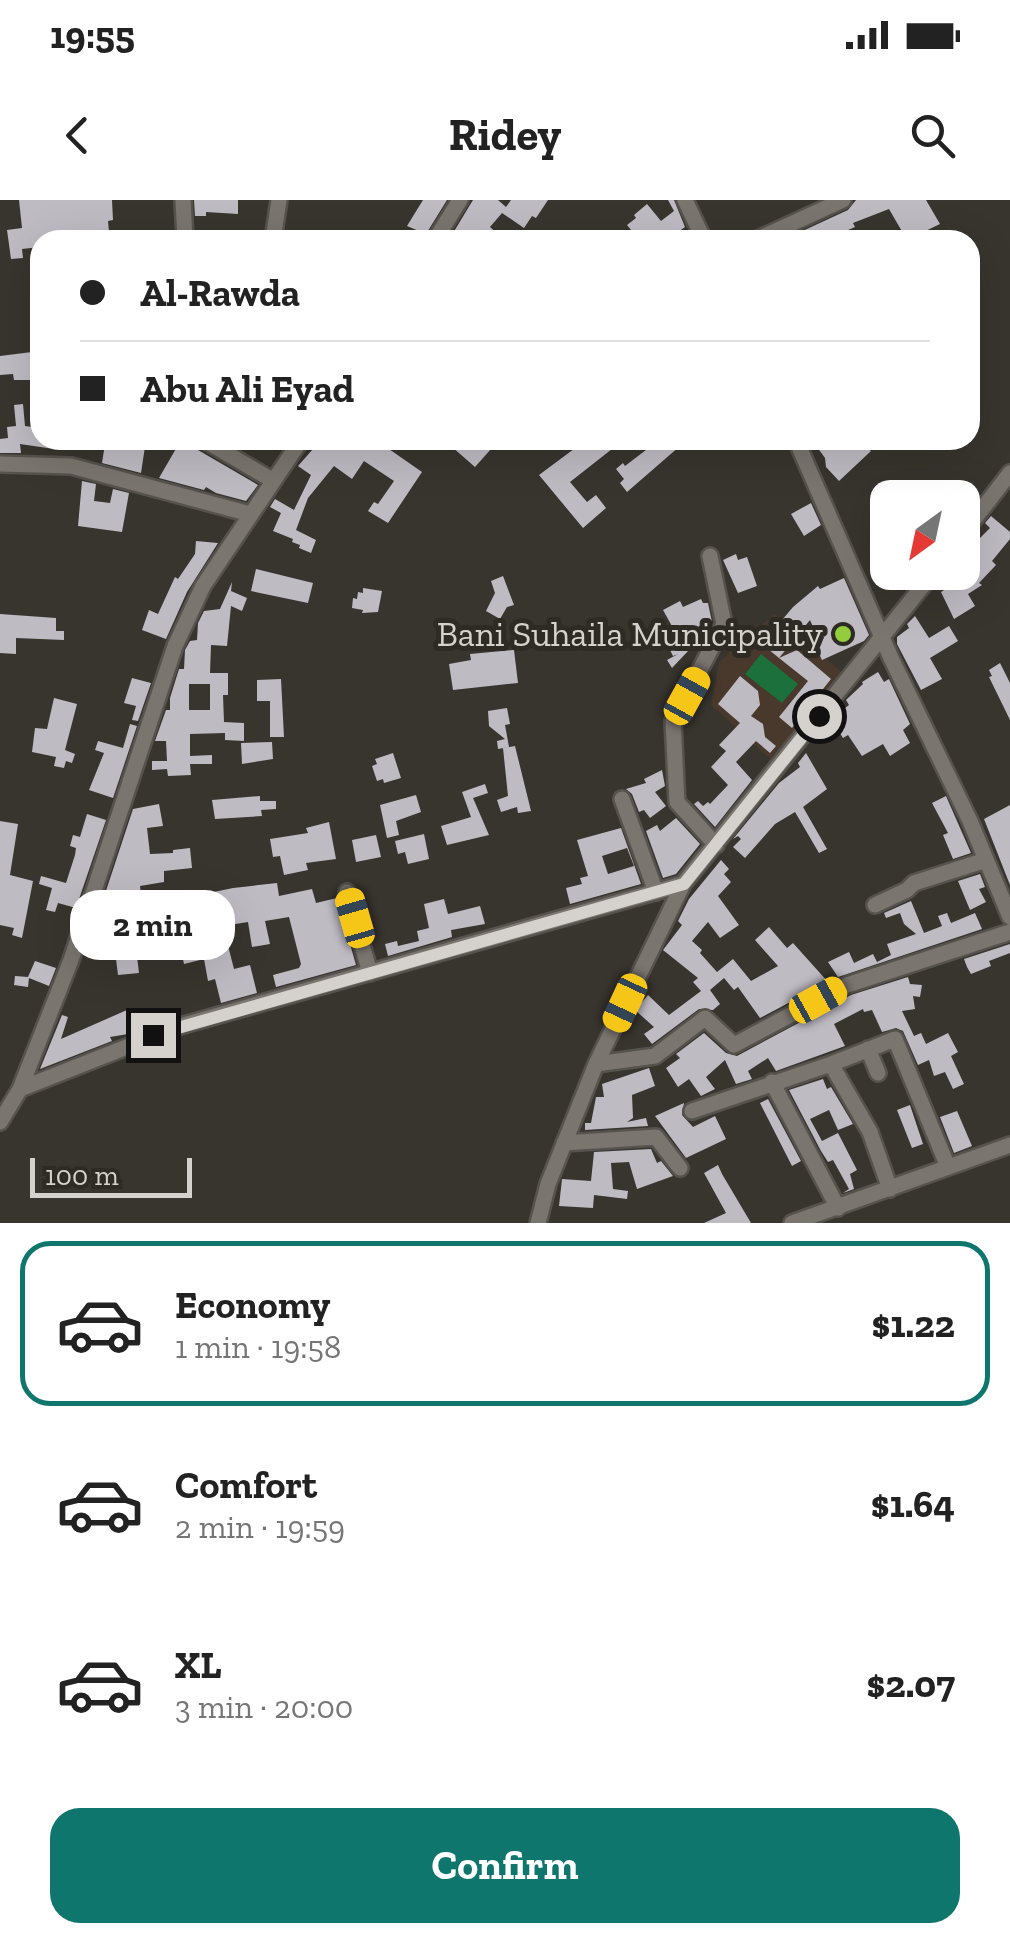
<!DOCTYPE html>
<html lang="en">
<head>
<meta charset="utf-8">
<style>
	body { margin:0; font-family:"Zilla Slab",serif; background:#f2f2f2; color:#222; height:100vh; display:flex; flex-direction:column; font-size:38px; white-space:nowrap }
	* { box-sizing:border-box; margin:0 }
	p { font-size:32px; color:#767676 }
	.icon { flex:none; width:55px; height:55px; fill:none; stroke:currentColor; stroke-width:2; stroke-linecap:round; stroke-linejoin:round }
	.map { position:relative; height:1023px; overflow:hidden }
	.drawer { display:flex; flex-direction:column; background:#fff; flex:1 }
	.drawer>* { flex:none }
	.hud { position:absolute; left:30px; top:30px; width:950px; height:220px; border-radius:30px; box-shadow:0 10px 40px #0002; display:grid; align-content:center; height:220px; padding:0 50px; background:#fff }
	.needle { width:65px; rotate:213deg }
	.fabs { position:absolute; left:870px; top:280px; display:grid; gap:20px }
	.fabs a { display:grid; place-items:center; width:110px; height:110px; border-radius:20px; background:#fff; box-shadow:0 10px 40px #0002; font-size:50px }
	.scale { position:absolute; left:30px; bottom:25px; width:162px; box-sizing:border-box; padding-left:10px; border:5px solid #d5d2ce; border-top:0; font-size:28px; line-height:35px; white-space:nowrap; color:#d5d2ce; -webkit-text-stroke:8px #2e2a24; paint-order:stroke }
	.end { position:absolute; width:45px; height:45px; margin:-22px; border:12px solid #d5d2ce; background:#111; box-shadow:0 0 0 5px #111 }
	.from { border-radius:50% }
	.bubble { position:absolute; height:70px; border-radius:30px; background:#fff; box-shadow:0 10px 40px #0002; font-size:32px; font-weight:700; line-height:70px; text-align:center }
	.car { position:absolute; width:30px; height:60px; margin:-30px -15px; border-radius:12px; box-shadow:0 0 8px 2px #0007; background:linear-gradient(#f5c518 24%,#345 0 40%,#f5c518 0 76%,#345 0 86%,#f5c518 0) }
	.hud b { display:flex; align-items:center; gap:35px; height:95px; font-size:38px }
	.hud b+b { border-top:2px solid #e0e0e0 }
	.hud i { width:25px; height:25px; background:#222 }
	ul { padding:18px 0 0; list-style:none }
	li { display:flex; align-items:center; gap:30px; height:165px; margin:0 20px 15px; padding:0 30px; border:5px solid transparent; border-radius:30px }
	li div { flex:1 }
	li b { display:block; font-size:38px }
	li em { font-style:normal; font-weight:700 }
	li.current { border-color:#0f766e }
	li>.icon { width:90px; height:90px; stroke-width:1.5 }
	.cta { display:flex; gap:20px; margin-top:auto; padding:20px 50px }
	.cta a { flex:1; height:115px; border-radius:30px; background:#0f766e; color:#fff; font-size:40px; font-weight:700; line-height:115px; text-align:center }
	.status { display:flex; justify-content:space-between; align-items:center; height:70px; padding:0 50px; background:#fff; direction:ltr }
	.status svg { height:28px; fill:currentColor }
	header { display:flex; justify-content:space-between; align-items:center; height:130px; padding:0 50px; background:#fff; font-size:45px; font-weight:700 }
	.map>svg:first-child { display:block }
	.education { fill:#48392c }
	.green { fill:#1c703c }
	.building { fill:#bfbbc3; fill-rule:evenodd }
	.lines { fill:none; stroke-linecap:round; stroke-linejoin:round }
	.minor-casing { stroke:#56524d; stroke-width:20 }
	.minor { stroke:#7a756f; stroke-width:15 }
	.route { stroke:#d5d2ce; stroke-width:12 }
	.poi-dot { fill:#93cd3d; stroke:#2e2a24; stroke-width:4 }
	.labels { text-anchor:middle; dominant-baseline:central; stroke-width:10; stroke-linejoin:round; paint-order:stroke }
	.poi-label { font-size:35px; fill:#d5d2ce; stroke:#2e2a24; text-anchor:end }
</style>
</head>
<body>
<div class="status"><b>19:55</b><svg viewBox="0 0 49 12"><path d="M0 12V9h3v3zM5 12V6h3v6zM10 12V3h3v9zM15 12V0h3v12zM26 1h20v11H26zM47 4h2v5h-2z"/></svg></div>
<header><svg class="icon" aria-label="back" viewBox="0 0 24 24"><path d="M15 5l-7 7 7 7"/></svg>Ridey<svg class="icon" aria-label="search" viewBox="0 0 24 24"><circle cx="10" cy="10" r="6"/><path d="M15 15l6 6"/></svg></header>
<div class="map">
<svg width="1010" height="1023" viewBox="0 0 1010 1023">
	<rect width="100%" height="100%" fill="#38342e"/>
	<path class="education" d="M774 414 845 475 770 559 711 505 719 462Z"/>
	<path class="green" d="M761 454 798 484 782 503 745 474Z"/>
	<path class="building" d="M19 0H112L113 20 108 21 109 32 77 34 78 40H40V47L22 49 23 58 11 59 7 30 22 28Z
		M194 0H238V14L206 12V16H195Z
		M423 0H447L426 34 407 26Z
		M473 0H498L506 7 511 0H548L536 18 532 16 524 28 502 13 490 27 499 35 495 40H476L463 30 453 40 450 38Z
		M668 0H674L685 27 667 40H639L627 25 636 18 634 15 647 4 661 21 674 11Z
		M856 0H926L940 24 907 40 889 9 853 23 855 27 825 40H783L848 10Z
		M40 151V162L32 163 33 180H14L13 174 0 175V156Z
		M23 204 25 226 40 228V240H55L54 249 20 244 21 253H0V239L8 238 7 227 16 226 14 205Z
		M113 240H146L141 273 102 263 105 244 112 246Z
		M181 240H192L198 250 258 285 246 301 216 293 206 287 204 290 159 278Z
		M321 240H376L422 272 388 323 368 311 374 302 378 304 394 281 364 261 352 279 334 266 308 298 296 330 316 340 311 353 299 348 300 345 292 342 293 339 273 331 281 313 270 307 275 299 294 310 311 275 298 266Z
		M444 240H499L475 267Z
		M586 240H605L612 249 570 282 587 302 596 295 606 308 583 328 539 275Z
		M659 240H675L680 246 627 292 620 283 624 279 616 269 623 263 625 266Z
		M812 240H859L871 251 839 281 826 267 825 258Z
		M82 281 96 284 94 301 110 303 113 289 129 293 122 332 78 326Z
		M811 303 821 325 804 336 791 314Z
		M991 316 1010 332V339L992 361 996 365 979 383 982 385 968 394 975 406 954 419 941 392 971 373 962 365V356L990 328 985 323Z
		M196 341 218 343 187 392 166 439 142 430 149 410 158 414 175 377 178 379 195 354Z
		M736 354 738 360 747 357 757 386 738 393 723 360Z
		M256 369 313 383 308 403 251 391Z
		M503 376 514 405 507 407 500 419 486 411 495 393 491 381Z
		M844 378 869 435 864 441 822 460 814 443 819 441 810 420 779 458 762 444 793 407 818 386 820 389Z
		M232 382 231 391 247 398 242 411 231 406 227 446 211 445 210 473H228V495H223L224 522 244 523V541L225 540V533L190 534V556L212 555V564H190L191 575 168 576 167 569 152 570V561H167L166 541H155L166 510H170V498L179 469H184L185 450 190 441 197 440 198 423 204 411 220 409ZM189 484H210V510H189Z
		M363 388 382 391 378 412 362 413 363 410 352 408 353 398 357 399 358 392 363 393Z
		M701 399 703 403H708L712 422 689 434 694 444 686 448 689 450 672 468 667 460 678 454 673 456 662 434 673 428 663 410 680 401 683 407Z
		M0 414 56 418V431H64V440L16 438V454L0 453Z
		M915 416 929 438 949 426 958 441 930 458 942 479 921 490 897 444V437L909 428 907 424Z
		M514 450 518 483 453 490 449 464 471 460 470 454Z
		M797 450 831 479 792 528 779 517 808 481 779 458Z
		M1000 463 1010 483V520L989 477 992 476 989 470Z
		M878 472 884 482 889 479 910 524 903 530 910 543 890 556 883 544 862 556 848 535 843 538 831 519 849 505 846 500 863 484 862 482Z
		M740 476 758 491 760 505 751 516 763 524 765 537 776 546 770 553 756 541 736 562 752 580 715 627 694 604 698 601 703 606 708 602 710 604 728 585 711 567 726 551 719 545 740 523 718 504Z
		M132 478 151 483 138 521 132 520 136 506 124 503Z
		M281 479 284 537H270V501H257V480Z
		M54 498 77 504 65 550 75 554 72 563 66 561 64 568 54 566 56 557 32 552 35 528 47 529Z
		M507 508 510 524 505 525 509 547 498 549 497 541 505 539 489 526 488 511Z
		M130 524 137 526 113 598 89 590 104 553 95 550 98 541 123 548Z
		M272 542 273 559 242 564 241 543Z
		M515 546 531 611 518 613 517 607 501 612 497 600 508 596 503 548Z
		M393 553 401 578 384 583 383 579 377 581 372 566 377 564 375 559Z
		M806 553 827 589 803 607 827 649 819 653 795 612 775 624 745 658 733 647 741 639 738 636 733 639 779 583 800 567 798 563Z
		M662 570 665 586 655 592 666 606 650 618 644 610 639 612 632 594 626 589 646 583 644 579Z
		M485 584 488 593 473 598 489 635 447 645 441 626 471 617 462 592Z
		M416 595 421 612 396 621 399 635 387 638 380 605Z
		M260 596V601H276V609L261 610 262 616 215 619 212 600Z
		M946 596 971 653 953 659 943 635 948 633 932 603Z
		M159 604 163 626 147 628 150 654 173 653V650L190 648 192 668 164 671V682L140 686 143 711 172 706 171 701 233 688 277 683 279 696 312 689 316 703 337 698 356 765 276 787 273 775 299 768 301 764 289 717 265 721 270 744 252 747 248 722 223 726 234 769 250 765 257 793 221 803 215 779 208 781 204 759 184 764 179 741 202 735 198 713 170 720 172 734 135 740 139 773 118 775 114 743H92L97 718 133 609Z
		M1010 605V685L984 619Z
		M87 614 106 620 76 708 58 703 55 712 46 710 52 688 39 684 41 676 66 683 75 655 76 648 70 646 73 635 80 637Z
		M676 618 700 644 676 674 663 678 646 631 657 625 660 631Z
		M0 621 18 624 10 675 33 681 22 738 12 735 14 728 0 725Z
		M329 622 336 659 306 663 308 670 284 675 280 656 273 657 270 639 308 633 306 628Z
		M621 628 641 684 570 704 566 688 582 684 580 678 588 676 577 640ZM627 648 634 666 608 674 602 656Z
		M424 634 429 659 408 664 405 652 398 654 395 641Z
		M376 635 381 657 356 662 352 640Z
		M721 660 729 669 724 674 731 682 718 696 739 725 720 738 708 722 692 741 702 750 700 753 717 772 733 759 751 781 778 766 755 740 769 727 787 748 793 743 828 782 760 818 738 787 734 790 724 778 710 790 720 804 713 810 699 809 652 844 644 834 654 827 635 810 648 795 669 815 701 791 693 782 698 778 663 750 682 725 678 721 689 699Z
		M980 674 985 687 979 689 986 702 970 710 958 681Z
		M444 699 448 714 480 706 485 724 451 730 452 737 388 756 385 744 397 741 398 746 419 741 417 731 429 728 424 704Z
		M911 701 924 733 942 726 938 716 947 713 951 723 975 713 982 729 838 777 828 762 849 752 854 763 873 754 877 762 891 755 887 744 916 734 904 724 900 713 886 718 884 713Z
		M1010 744V753L989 761 991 766 971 774 967 767 964 759Z
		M35 761 56 768 49 786 29 778 28 787 14 785 15 776 28 777Z
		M908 777 910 784 922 785 920 797 913 796 915 809 902 811 914 836 921 833 926 844 948 833 958 852 951 856 964 884 953 889 945 872 934 876 929 860 918 865 903 831 896 828 882 832 872 810 864 812 863 809 834 824 845 846 776 871 768 858 748 871 752 879 736 884 725 860 706 877 715 889 701 896 689 879 678 887 666 868 680 858 676 854 704 833 726 853 737 856 851 795Z
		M127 810 128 834 110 837 112 841 40 869 62 815 68 817 61 839Z
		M649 868 655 886 632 895 633 918 627 922 646 918 648 926 585 930V923H591L596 897H604L602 884Z
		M823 879 827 889 831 887 853 924 838 930 829 910 810 919 822 941 838 933 857 970 850 974 854 989 843 993 849 989 833 960 828 962 821 951 789 890Z
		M768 899 801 961 792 966 760 903Z
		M684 903 682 915 693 927 715 916 726 939 686 958 655 916Z
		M910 905 923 944 912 948 897 910Z
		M957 911 972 946 954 953 940 917Z
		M651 949 657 963 661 961 673 976 637 989 629 962 611 963 613 989 628 991 627 999 594 995 593 1008 559 1006 562 979 591 981 594 952Z
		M718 965 722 974 751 1023H704L726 1013 704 973Z"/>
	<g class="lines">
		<defs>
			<path id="minor" d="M183 0 185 40
				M685 0 704 40
				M273 40 279 0
				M435 40 460 0
				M756 40 843 0
				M204 240 272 280
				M796 240 891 458 970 621 1010 717
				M0 264 71 266 250 314
				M962 335 1010 273
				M710 356 724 424 673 521 677 602 716 645
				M622 599 656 692
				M347 692 370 773
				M875 705 907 690 914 683 986 660
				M868 849 878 873
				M596 864 655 856 705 818 734 845 847 785 1010 732
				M831 864 870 932 890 989
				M772 882 838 1008
				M20 889 180 826 683 684
				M692 911 831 864 895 839 948 967
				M0 922 20 889 71 760 175 446 203 386 301 240
				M564 943 656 937 680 968
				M538 1023 548 984 596 864 683 684 934 372
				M792 1023 1010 945"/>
		</defs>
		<use href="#minor" class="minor-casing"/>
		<use href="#minor" class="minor"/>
	</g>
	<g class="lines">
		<path class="route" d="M153 835 684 684 819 516"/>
	</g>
	<circle class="poi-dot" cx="843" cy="434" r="10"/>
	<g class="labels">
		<g class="poi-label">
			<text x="823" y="434">Bani Suhaila Municipality</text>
		</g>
	</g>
</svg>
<div class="fabs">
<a><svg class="needle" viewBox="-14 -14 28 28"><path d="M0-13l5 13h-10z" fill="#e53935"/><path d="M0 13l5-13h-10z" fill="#767676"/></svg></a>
</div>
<div class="scale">100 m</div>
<i class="end from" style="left:819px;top:516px"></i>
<i class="end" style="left:153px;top:835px"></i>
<div class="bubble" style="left:70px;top:690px;width:165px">2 min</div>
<i class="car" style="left:687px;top:496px;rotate:29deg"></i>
<i class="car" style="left:355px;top:718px;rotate:344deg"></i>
<i class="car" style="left:818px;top:800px;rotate:61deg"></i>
<i class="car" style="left:625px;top:803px;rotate:205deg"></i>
<div class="hud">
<b><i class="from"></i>Al-Rawda</b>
<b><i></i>Abu Ali Eyad</b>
</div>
</div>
<section class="drawer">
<ul>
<li class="current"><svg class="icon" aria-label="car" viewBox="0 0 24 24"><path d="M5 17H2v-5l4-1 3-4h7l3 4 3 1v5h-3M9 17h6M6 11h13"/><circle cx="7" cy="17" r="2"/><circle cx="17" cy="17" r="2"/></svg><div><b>Economy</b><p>1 min · 19:58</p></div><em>$1.22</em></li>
<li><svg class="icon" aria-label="car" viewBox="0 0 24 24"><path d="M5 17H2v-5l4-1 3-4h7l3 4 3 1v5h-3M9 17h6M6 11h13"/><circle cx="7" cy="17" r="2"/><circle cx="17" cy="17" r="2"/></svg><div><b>Comfort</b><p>2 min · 19:59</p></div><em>$1.64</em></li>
<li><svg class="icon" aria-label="car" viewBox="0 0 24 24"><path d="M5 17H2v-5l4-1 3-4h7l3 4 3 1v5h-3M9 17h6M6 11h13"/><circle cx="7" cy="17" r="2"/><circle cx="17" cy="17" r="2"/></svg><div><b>XL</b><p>3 min · 20:00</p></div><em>$2.07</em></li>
</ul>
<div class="cta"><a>Confirm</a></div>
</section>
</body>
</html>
